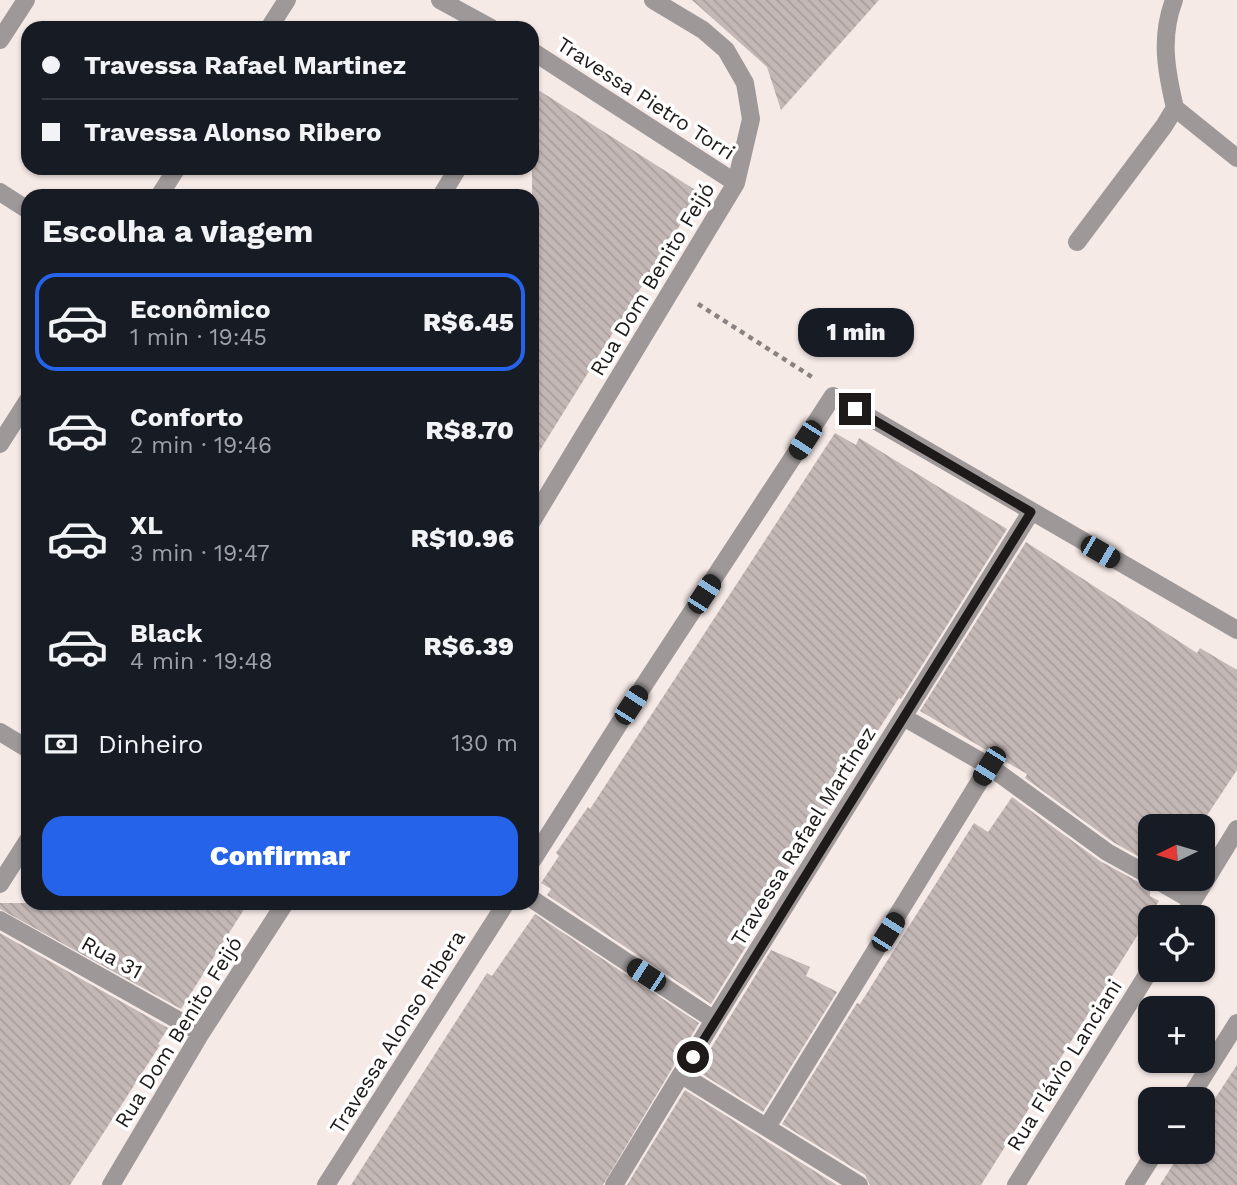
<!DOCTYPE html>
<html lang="pt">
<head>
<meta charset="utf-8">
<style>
	body { margin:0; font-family:"Work Sans",sans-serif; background:#20242c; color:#f1f3f6; height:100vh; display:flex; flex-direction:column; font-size:26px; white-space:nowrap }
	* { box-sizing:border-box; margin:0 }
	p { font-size:23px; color:#9ea1a6 }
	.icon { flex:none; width:38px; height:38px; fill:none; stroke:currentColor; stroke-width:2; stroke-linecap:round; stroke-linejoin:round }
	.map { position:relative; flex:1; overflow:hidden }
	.drawer { position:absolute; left:21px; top:189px; width:518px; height:721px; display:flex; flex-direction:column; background:#171b24; border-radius:21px; box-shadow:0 2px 5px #0004 }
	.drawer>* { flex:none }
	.guide { position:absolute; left:21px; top:21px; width:518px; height:154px; border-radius:21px; box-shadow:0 2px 5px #0004; display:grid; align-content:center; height:154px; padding:0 21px; background:#171b24 }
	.needle { width:46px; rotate:265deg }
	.controls { position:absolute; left:1138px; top:814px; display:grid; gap:14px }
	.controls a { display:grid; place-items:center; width:77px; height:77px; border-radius:14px; background:#171b24; box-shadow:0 2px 5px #0004; font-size:35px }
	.end { position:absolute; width:32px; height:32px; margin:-16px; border:9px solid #1e1a19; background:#fff; box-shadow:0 0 0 4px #fff }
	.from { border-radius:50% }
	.bubble { position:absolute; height:49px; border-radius:21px; background:#171b24; box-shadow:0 2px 5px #0004; font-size:23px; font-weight:800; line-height:49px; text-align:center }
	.car { position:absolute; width:21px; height:42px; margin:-21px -10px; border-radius:9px; box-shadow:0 0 5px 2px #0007; background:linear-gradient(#222 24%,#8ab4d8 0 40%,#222 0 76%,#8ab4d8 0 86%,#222 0) }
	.guide b { display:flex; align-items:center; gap:24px; height:66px; font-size:26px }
	.guide b+b { border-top:2px solid #363941 }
	.guide i { width:18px; height:18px; background:#f1f3f6 }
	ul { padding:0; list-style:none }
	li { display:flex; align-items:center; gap:21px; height:98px; margin:0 14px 10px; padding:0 7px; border:4px solid transparent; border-radius:21px }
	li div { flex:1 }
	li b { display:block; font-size:26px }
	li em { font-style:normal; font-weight:800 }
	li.selected { border-color:#2563eb }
	li>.icon { width:63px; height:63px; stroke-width:1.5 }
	h2 { padding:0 21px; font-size:32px; line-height:84px }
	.pay { display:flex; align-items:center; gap:18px; height:77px; padding:0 21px; font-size:26px }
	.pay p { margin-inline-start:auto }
	.cta { display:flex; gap:14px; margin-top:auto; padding:14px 21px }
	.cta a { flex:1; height:80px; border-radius:21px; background:#2563eb; color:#fff; font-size:28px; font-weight:800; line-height:80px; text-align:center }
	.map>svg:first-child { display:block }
	.building { fill:url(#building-back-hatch) }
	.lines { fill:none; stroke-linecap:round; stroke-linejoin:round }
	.path { stroke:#8a8280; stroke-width:4.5; stroke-dasharray:5 5; stroke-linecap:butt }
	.minor { stroke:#9e9998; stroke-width:18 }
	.route { stroke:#1e1a19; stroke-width:9 }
	.labels { text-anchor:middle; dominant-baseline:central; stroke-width:7; stroke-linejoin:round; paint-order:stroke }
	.street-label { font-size:21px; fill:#1e1a19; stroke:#fff }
</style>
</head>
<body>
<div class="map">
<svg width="1237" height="1185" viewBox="0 0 1237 1185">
	<defs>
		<pattern id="building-back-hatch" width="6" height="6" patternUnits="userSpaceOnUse" patternTransform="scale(1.75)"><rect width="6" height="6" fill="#c4b8b6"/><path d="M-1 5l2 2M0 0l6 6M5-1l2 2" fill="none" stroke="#a89e9c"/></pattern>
	</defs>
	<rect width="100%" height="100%" fill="#f6eae7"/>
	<path class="building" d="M692 0H879L781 110 767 67Z
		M532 86 700 193 532 463Z
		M835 433 856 445 859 438 1007 529 901 699 899 698 780 882 747 939 750 940 711 1004 547 895 551 889 541 883 559 856 556 853 588 807 590 809Z
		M1026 542 1197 653 1200 648 1237 670V770L1200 826H1150V863L1113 842 1025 778 1027 774 920 711Z
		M1012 797 1100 861 1146 886 1150 889V896L1159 901 981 1185H870L865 1175 782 1124 857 1003 860 1004 974 823 988 832Z
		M0 903H248L181 1009 0 909Z
		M535 914 699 1023 603 1185H351L487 973 492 976Z
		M0 933 168 1028 158 1044 160 1045 70 1185H0Z
		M771 950 810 967 806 976 837 992 763 1112 697 1071Z
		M1237 1065V1185H1160L1181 1152H1202V1118Z
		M685 1090 837 1185H627Z"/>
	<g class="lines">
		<path class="path" d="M698 304 812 377"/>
		<path class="minor" d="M440 0 491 28
			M269 28 287 0
			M0 40 26 0
			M532 51 736 183
			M1175 108 1237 158
			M0 192 28 210
			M159 196 177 168
			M441 196 458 168
			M1077 242 1164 126 1175 108C1166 70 1160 37 1174 0
			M0 444 28 400
			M532 521 736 183 751 119 745 83 726 50 703 30 653 0
			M905 718 989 766 1107 852 1150 876
			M0 732 28 749
			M532 861 631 705 833 396 1237 630
			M1153 878 1193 901
			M0 884 28 840
			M532 899 714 1020
			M1183 917 1237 829
			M0 920 201 1033
			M682 1075 859 1185
			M1189 1099 1237 1023
			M767 1127 989 766
			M111 1185 201 1033 285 903
			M326 1185 506 903
			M614 1185 714 1020 1031 512
			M1016 1185 1150 970
			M1134 1185 1155 1152"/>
	</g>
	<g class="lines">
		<path class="route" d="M693 1057 1031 512 855 409"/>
	</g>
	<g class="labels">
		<g class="street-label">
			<text transform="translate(646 98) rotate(33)">Travessa Pietro Torri</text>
			<text transform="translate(652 279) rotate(-59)">Rua Dom Benito Feijó</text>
			<text transform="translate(803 836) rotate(-58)">Travessa Rafael Martinez</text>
			<text transform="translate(112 957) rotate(29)">Rua 31</text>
			<text transform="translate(178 1032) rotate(-58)">Rua Dom Benito Feijó</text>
			<text transform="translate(397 1032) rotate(-58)">Travessa Alonso Ribera</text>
			<text transform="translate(1064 1065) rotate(-58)">Rua Flávio Lanciani</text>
		</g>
	</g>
</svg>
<div class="controls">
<a><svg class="needle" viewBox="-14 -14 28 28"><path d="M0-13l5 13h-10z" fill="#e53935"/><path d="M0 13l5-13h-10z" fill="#9ea1a6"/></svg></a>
<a><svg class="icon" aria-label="locate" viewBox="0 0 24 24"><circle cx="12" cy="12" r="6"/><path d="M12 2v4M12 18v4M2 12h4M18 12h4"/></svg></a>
<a>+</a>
<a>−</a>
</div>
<i class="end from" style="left:693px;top:1057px"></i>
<i class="end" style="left:855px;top:409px"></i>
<div class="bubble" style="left:798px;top:308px;width:116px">1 min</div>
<i class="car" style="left:805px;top:440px;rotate:213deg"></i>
<i class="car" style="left:1100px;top:552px;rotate:120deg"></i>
<i class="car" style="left:704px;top:594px;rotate:33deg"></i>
<i class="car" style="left:631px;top:705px;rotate:33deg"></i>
<i class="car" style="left:989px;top:766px;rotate:212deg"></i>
<i class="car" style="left:888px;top:932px;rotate:32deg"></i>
<i class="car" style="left:646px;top:975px;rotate:303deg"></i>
<div class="guide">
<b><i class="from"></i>Travessa Rafael Martinez</b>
<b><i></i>Travessa Alonso Ribero</b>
</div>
<section class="drawer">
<h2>Escolha a viagem</h2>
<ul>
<li class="selected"><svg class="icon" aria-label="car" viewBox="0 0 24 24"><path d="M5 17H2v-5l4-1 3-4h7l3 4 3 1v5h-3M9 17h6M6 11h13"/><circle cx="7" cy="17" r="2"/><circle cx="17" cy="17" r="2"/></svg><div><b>Econômico</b><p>1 min · 19:45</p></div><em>R$6.45</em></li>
<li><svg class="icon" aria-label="car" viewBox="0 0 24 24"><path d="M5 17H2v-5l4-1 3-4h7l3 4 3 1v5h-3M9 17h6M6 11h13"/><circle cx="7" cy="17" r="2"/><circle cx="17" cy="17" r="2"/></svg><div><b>Conforto</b><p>2 min · 19:46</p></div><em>R$8.70</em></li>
<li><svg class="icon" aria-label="car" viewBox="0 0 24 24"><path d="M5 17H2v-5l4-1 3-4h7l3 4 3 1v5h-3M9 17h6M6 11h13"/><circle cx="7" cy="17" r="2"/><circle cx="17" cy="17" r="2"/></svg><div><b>XL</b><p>3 min · 19:47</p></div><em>R$10.96</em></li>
<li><svg class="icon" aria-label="car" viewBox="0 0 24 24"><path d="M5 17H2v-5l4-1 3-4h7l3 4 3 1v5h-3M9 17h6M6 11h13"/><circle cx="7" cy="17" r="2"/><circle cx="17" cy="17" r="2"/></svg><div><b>Black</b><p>4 min · 19:48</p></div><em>R$6.39</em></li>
</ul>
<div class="pay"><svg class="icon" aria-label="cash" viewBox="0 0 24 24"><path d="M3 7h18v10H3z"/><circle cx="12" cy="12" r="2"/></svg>Dinheiro<p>130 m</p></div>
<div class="cta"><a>Confirmar</a></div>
</section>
</div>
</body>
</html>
